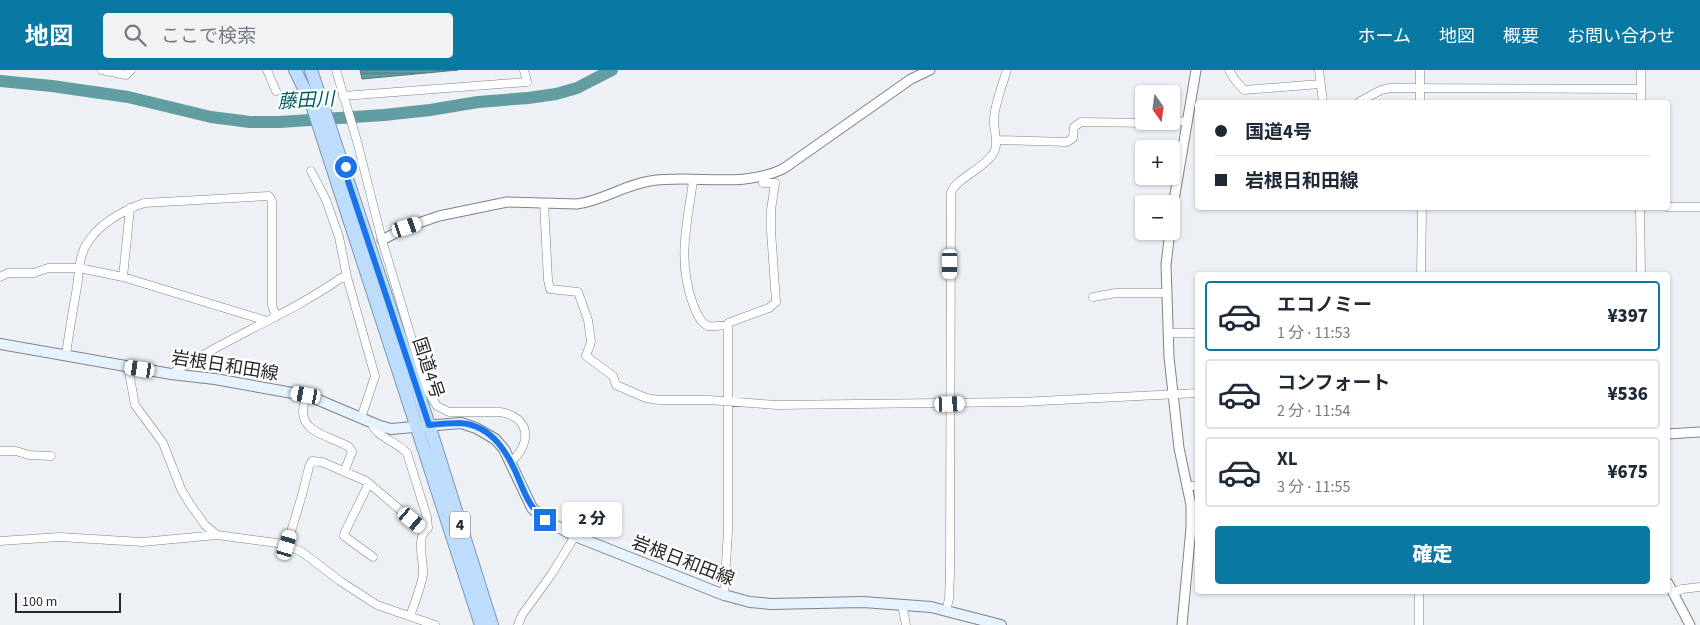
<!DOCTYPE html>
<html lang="ja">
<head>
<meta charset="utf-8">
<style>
	body { margin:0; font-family:"Source Sans 3","Noto Sans JP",sans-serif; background:#f2f2f3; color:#1f2937; height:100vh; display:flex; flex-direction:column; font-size:19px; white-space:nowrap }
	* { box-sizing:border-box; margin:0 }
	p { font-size:16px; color:#747a83 }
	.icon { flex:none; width:28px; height:28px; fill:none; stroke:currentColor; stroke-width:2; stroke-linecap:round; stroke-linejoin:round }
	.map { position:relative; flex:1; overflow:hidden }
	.side { position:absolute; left:1195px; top:202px; width:475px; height:322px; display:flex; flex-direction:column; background:#fff; border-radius:5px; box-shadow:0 1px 4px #0004 }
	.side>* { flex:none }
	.guide { position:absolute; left:1195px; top:30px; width:475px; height:110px; border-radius:5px; box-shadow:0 1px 4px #0004; display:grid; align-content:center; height:110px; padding:0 20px; background:#fff }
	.needle { width:32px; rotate:166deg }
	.fabs { position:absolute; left:1135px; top:15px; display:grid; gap:10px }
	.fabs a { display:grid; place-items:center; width:45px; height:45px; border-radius:5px; background:#fff; box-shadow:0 1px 4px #0004; font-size:25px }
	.scale { position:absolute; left:15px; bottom:12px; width:106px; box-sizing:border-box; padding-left:5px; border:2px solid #262729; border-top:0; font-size:14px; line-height:18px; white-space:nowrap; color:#262729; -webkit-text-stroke:4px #fff; paint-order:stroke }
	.end { position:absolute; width:22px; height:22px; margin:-11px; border:6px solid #1a73e8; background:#fff; box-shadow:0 0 0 2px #fff }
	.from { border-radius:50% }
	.bubble { position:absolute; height:35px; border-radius:5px; background:#fff; box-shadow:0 1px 4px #0004; font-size:16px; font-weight:800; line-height:35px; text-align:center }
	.car { position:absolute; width:15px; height:30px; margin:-15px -8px; border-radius:6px; box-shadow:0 0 4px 1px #0007; background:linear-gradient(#fff 24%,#345 0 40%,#fff 0 76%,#345 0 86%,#fff 0) }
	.guide b { display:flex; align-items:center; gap:18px; height:48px; font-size:19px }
	.guide b+b { border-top:1px solid #e0e1e3 }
	.guide i { width:12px; height:12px; background:#1f2937 }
	ul { padding:9px 0 0; list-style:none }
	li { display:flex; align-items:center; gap:15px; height:70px; margin:0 10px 8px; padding:0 10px; border:2px solid #e0e1e3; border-radius:5px }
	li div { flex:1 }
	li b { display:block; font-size:19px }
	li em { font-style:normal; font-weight:800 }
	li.current { border-color:#0978a2 }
	li>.icon { width:45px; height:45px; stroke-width:1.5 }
	.cta { display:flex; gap:10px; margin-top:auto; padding:10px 20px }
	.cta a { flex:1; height:58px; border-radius:5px; background:#0978a2; color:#fff; font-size:20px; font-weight:800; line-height:58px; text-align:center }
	header { display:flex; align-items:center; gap:30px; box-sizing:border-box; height:70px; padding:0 25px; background:#0978a2; color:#fff }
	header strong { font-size:24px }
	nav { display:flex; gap:28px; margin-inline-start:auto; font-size:18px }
	.search { width:350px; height:45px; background:#f2f2f3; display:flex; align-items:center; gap:12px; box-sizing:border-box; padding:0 18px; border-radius:5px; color:#747a83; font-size:19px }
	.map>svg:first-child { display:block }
	.water { fill:url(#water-rules); stroke:#4f7a7d }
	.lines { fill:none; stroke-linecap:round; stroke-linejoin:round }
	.river { stroke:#619da1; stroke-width:12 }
	.minor-casing { stroke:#7f8386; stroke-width:9 }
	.tertiary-casing { stroke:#7f8386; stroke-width:11 }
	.secondary-casing { stroke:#7f8386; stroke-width:12 }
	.trunk-casing { stroke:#7e97b1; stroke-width:14 }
	.minor { stroke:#fff; stroke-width:8 }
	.tertiary { stroke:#fff; stroke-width:9 }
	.secondary { stroke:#e6f2fe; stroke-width:10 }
	.trunk { stroke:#bedcfb; stroke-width:12 }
	.route { stroke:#1a73e8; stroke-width:6 }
	.labels { text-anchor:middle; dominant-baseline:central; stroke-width:4.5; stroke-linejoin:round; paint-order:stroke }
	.shield { fill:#fff; stroke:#676869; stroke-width:1 }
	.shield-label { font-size:16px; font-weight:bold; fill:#262729 }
	.street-label { font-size:18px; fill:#262729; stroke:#fff }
	.water-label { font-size:19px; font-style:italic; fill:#005e63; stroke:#fff }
</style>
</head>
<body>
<header>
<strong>地図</strong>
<div class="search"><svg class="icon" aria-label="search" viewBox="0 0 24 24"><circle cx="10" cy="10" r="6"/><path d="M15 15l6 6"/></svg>ここで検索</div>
<nav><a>ホーム</a><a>地図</a><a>概要</a><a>お問い合わせ</a></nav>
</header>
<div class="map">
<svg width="1700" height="555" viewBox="0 0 1700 555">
	<defs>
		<pattern id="water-rules" width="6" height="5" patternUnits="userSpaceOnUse" patternTransform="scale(1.25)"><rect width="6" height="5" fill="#619da1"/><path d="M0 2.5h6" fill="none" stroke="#508083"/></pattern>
	</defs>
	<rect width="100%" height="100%" fill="#edf1f5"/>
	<path class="water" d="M360 0H458L362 9Z"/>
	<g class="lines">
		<path class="river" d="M0 11 52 16 128 27 211 47 250 52H280L384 45 430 40 478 32 528 28 556 24 577 18 612 0"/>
		<defs>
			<path id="minor" d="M102 0 126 5 131 0
				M267 0 276 21
				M336 0 357 71 382 170 427 320 437 336 449 342H500C531 347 532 373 511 392
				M1229 0 1235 10 1244 20 1320 14
				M1319 0 1323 32
				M1420 0V32
				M343 26 527 12 524 0
				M1359 32 1381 20 1390 18 1641 19
				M1641 32V0
				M996 70 1067 72 1073 68 1074 57 1081 52 1150 53 1187 51
				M311 101 326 130 339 167 347 207 375 306 361 348
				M693 111C687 155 677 190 693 234 696 242 700 253 708 256 714 257 722 255 728 255
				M544 133 548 210 550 219 578 222 588 250 591 272 586 286 613 306 616 315 646 328 659 330H709L777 335 1020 332 1198 323
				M1668 137H1700
				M1640 138 1641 205
				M1421 205 1422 138
				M0 207 8 203H34L48 198H79L123 207 267 251
				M123 207 130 138
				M1093 227 1116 223H1167
				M1168 263H1198
				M66 285C69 262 73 240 77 217 79 203 79 184 88 172 101 152 122 141 144 133L269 126 272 131V235L276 247
				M128 297 135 335 163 373 181 419 190 434 205 455 217 465
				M171 304C226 268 288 245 341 208L347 207
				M306 325C305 331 303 337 303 342 303 364 334 367 349 377L352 382 344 402
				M371 352C377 368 396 371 407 383L427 447 428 458C415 467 424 490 423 504 421 518 415 532 410 546
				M0 381H16L29 385 51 386
				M369 413 345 462 344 466 373 487
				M1188 417 1198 415
				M0 471 59 467 142 472 217 465 284 474 302 482 340 511 377 535 435 555
				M287 475 302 425 309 397 312 391 322 392 366 411 424 460
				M1673 523 1682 519 1700 517
				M724 525 728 461V253L769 238 776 232 771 161V140L775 113H763L764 107
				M902 534 906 555
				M946 541 949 529 950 503 951 123C954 110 983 99 993 84 1000 72 993 61 994 49 995 33 1002 16 1007 0
				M518 555 522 545 551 505 575 466
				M1419 555V522"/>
			<path id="tertiary" d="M1171 148 1196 0
				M1170 161 1166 195 1169 287 1179 378 1191 435V458L1182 555
				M382 170 407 157 439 146 507 132 577 134C602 131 624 115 650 111 695 104 740 119 783 99L911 9 930 0
				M1668 364 1700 362
				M1668 513 1690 555"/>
			<path id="secondary" d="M0 274 171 304 215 309 309 326 380 356 391 359 461 353 476 358 495 369 504 379 532 438 545 450 575 466 724 525 750 532 771 534 863 532 931 537 1001 555"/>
			<path id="trunk" d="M295 0 312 35 481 555
				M311 0 429 355 492 555"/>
		</defs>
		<use href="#minor" class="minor-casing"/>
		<use href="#tertiary" class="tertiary-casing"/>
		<use href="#secondary" class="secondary-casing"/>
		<use href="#trunk" class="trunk-casing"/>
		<use href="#minor" class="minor"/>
		<use href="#tertiary" class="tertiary"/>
		<use href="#secondary" class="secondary"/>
		<use href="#trunk" class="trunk"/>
	</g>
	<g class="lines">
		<path class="route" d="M346 97 348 111 429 355C439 354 450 353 460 353 493 355 509 385 520 412 526 427 532 440 545 450"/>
	</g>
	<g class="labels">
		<rect class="shield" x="450" y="441.5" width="20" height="27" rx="4"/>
		<g class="shield-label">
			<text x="460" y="455">4</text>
		</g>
		<g class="street-label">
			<text transform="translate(225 296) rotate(9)">岩根日和田線</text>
			<text transform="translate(428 298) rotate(72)">国道4号</text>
			<text transform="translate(683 491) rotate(21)">岩根日和田線</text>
		</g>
		<g class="water-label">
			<text transform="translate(306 31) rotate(-3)">藤田川</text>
		</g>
	</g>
</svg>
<div class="fabs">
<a><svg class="needle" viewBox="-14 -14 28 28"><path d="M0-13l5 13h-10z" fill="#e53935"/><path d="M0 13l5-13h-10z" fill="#747a83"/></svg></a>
<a>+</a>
<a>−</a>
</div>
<div class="scale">100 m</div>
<i class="end from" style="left:346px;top:97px"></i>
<i class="end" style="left:545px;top:450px"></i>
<div class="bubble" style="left:562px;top:432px;width:60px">2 分</div>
<i class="car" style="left:407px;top:157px;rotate:71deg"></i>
<i class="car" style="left:950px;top:194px;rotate:180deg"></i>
<i class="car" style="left:140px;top:299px;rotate:279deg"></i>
<i class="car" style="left:306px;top:325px;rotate:280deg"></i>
<i class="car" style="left:950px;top:334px;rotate:88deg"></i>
<i class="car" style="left:412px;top:450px;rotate:130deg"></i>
<i class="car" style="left:287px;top:475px;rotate:17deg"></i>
<div class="guide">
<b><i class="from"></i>国道4号</b>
<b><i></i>岩根日和田線</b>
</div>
<section class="side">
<ul>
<li class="current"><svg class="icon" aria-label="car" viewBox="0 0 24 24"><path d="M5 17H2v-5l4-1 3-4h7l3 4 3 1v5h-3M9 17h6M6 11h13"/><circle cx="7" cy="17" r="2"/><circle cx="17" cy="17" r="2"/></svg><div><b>エコノミー</b><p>1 分 · 11:53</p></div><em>¥397</em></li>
<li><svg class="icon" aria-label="car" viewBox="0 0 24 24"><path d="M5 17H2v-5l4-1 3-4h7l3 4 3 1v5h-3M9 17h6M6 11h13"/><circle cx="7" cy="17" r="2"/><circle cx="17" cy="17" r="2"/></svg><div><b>コンフォート</b><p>2 分 · 11:54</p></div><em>¥536</em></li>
<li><svg class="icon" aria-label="car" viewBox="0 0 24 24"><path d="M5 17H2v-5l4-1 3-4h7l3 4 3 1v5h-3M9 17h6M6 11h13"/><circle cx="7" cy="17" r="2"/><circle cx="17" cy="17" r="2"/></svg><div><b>XL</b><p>3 分 · 11:55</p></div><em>¥675</em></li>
</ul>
<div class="cta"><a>確定</a></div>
</section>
</div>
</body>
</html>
